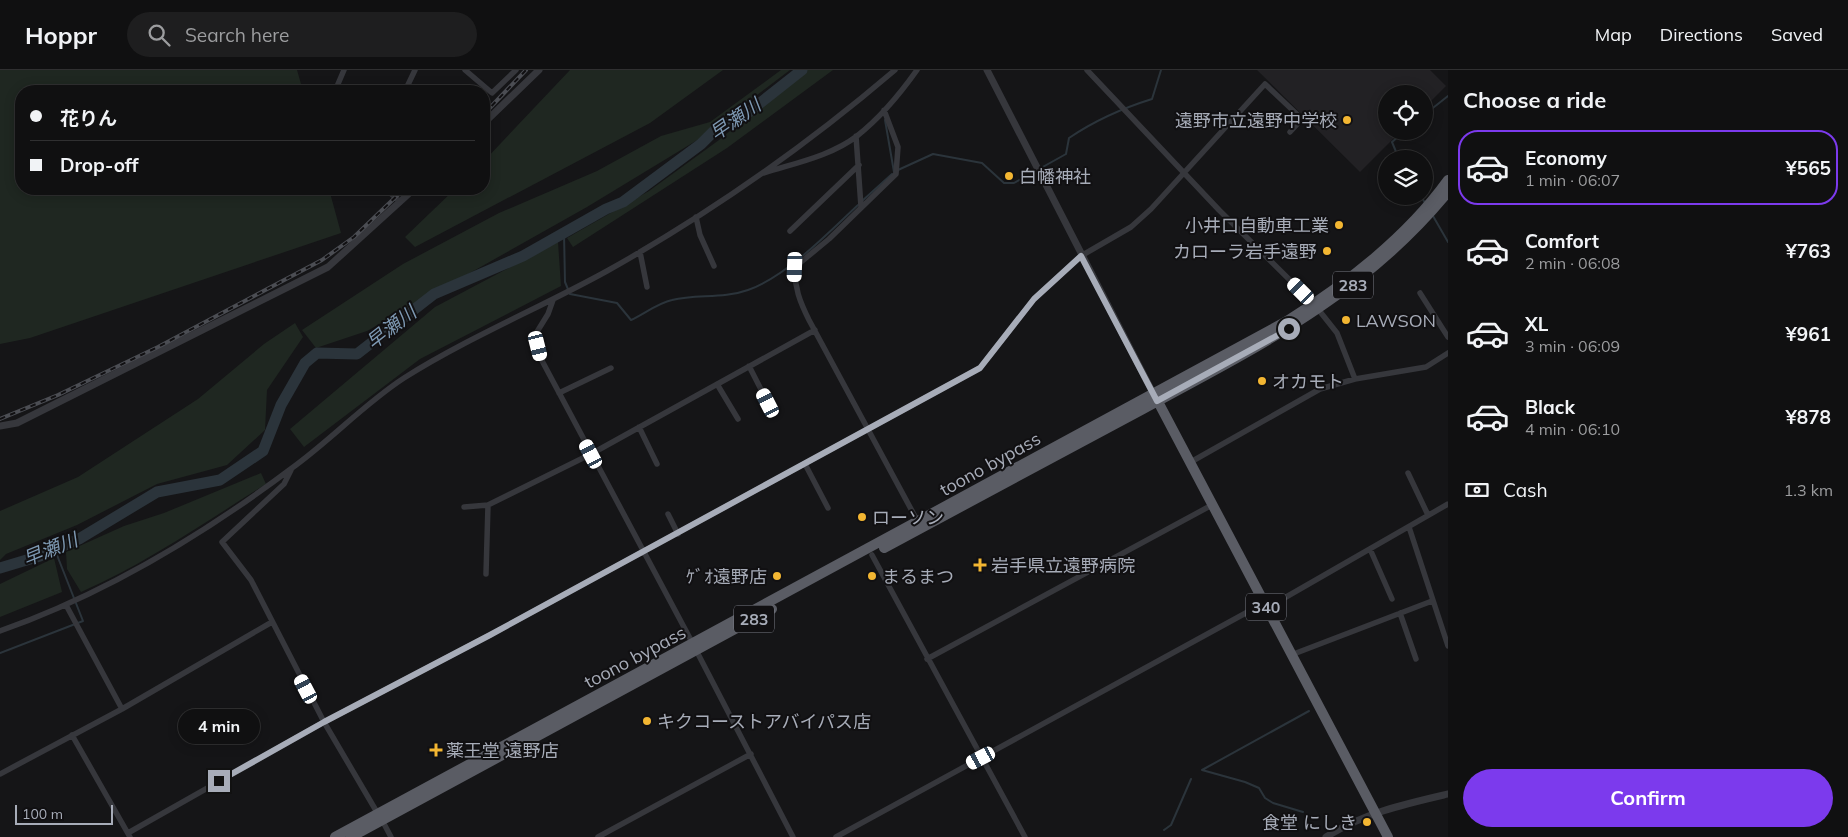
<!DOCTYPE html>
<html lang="en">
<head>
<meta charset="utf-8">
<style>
	body { margin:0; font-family:Mulish,"Noto Sans JP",sans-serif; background:#1e1e1f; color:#f1f3f6; height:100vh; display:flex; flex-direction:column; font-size:19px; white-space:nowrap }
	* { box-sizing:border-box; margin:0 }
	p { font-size:16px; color:#9c9d9f }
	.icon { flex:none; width:28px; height:28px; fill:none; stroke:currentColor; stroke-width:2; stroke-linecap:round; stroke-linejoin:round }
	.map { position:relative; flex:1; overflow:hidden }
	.drawer { display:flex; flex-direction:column; background:#101011; width:400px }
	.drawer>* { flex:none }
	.top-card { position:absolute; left:15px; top:15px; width:475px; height:110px; border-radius:20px; box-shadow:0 2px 12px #0003,0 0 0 1px #303031; display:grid; align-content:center; height:110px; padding:0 15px; background:#101011 }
	.fabs { position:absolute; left:1378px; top:15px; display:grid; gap:10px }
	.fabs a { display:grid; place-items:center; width:55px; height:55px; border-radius:50%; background:#101011; box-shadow:0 2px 12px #0003,0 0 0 1px #303031; font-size:25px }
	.scale { position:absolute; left:15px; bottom:12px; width:98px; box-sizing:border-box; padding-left:5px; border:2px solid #a7acb8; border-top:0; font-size:14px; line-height:18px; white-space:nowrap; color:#a7acb8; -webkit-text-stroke:4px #111012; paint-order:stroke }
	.end { position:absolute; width:22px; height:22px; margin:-11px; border:6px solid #a7acb8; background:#111; box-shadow:0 0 0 2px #111 }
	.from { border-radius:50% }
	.bubble { position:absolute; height:35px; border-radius:18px; background:#101011; box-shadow:0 2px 12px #0003,0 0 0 1px #303031; font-size:16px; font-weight:700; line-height:35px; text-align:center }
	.car { position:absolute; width:15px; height:30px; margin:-15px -8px; border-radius:6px; box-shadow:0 0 4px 1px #0007; background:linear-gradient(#fff 24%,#345 0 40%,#fff 0 76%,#345 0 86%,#fff 0) }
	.top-card b { display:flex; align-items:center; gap:18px; height:48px; font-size:19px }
	.top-card b+b { border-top:1px solid #303031 }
	.top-card i { width:12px; height:12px; background:#f1f3f6 }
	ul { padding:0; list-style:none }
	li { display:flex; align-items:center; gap:15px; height:75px; margin:0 10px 8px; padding:0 5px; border:2px solid transparent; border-radius:20px }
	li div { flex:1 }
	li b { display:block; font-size:19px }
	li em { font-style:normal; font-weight:700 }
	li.selected { border-color:#7c3aed }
	li>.icon { width:45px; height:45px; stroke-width:1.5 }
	h2 { padding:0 15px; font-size:22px; line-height:60px }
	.pay { display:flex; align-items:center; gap:12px; height:55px; padding:0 15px; font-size:19px }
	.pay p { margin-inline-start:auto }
	.action { display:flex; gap:10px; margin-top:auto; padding:10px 15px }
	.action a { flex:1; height:58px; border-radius:30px; background:#7c3aed; color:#fff; font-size:20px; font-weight:700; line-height:58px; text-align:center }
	header { display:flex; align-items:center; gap:30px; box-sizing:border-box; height:70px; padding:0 25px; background:#101011; border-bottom:1px solid #303031 }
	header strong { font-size:24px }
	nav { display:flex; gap:28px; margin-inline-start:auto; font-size:18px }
	.search { width:350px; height:45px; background:#1e1e1f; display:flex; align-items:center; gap:12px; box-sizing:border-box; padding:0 18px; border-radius:28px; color:#9c9d9f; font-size:19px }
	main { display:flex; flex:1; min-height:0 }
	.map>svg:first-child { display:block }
	.built { fill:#222124 }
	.green { fill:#1f2721 }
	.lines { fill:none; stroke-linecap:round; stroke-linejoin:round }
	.stream { stroke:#2b343b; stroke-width:2 }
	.river { stroke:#2b343b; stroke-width:11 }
	.minor { stroke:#36373c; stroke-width:5.5 }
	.tertiary { stroke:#36373c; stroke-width:7 }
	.trunk { stroke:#5a5c64; stroke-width:10 }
	.rail-casing { stroke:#4b4d53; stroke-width:4 }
	.rail { stroke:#111012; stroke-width:2; stroke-dasharray:5.5; stroke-linecap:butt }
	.route { stroke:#a7acb8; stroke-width:6 }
	.poi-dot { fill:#f3b632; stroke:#111012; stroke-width:2 }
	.labels { text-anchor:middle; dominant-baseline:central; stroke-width:4; stroke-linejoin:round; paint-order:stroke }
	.shield { fill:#111012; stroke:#7a7d86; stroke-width:1 }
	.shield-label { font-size:16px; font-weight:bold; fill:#a7acb8 }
	.poi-label { font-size:18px; fill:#a7acb8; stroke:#111012; text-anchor:start }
	.street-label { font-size:18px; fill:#a7acb8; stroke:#111012 }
	.water-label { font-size:19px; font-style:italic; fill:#7e99b3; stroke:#111012 }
</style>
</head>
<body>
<header>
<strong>Hoppr</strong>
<div class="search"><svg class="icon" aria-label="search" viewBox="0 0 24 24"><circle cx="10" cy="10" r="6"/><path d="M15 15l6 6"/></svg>Search here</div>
<nav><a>Map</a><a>Directions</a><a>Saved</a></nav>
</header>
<main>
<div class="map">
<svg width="1448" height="767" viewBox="0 0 1448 767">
	<rect width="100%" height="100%" fill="#151517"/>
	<path class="built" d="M1257 0H1430L1446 16 1424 38V24H1386V61H1401L1360 102Z"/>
	<path class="green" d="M0 0H297L303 21H21V119H329L341 163 30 268 0 274Z
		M570 0H723L650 53 415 177 405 167 455 119H484V91Z
		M781 0H790L699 69 587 137 367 261 316 278 302 260 403 194 499 143 597 101 661 66 710 52Z
		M805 0H833L727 78 573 177 567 168 649 121 719 70Z
		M558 172 561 216 420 289 304 377 290 359 435 237Z
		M295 253 303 267 267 320 265 360 227 395 157 414 77 455 6 484 0 490V441L78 407 198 329 264 274Z
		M261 403 266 414C205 452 147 493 81 522L67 499 66 482 124 456 164 443Z
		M54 488 62 522 0 547V514Z"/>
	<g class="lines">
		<path class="stream" d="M1424 45 1448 26
			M885 50 894 102
			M1399 89 1392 72 1405 61
			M898 100 933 84 982 93 1004 113H1014L1066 84 1069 68C1094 51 1123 38 1152 29L1161 0
			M1421 126 1425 133
			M862 131 892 104
			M1433 146 1448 172
			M564 163 565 212 570 224 617 233 631 250C644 244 658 233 672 230 697 224 723 229 748 220 787 206 828 163 858 135
			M0 583 83 551 55 480
			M1303 742 1273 733 1265 728 1259 718 1245 712 1202 700 1309 641
			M1164 760 1171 755 1191 709"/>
		<path class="river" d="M0 498 40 486 79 469 157 422 220 410 263 381 281 335 305 293 317 283 357 284 434 224 523 186 606 139 623 132 701 74 716 59 740 49 802 0"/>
		<path class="minor" d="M465 0 492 23 516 0
			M1087 0 1219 140 1314 234 1337 263 1355 309
			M335 21 344 0
			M405 21 415 0
			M884 40 898 77 896 104 829 169 795 197C794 217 800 232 809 250L918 452
			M856 66 861 137
			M764 103C795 93 831 86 857 66 880 48 900 24 917 0
			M386 119 400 132
			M696 147 700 165 714 196
			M790 161 859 95
			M640 182 647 217
			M1420 223 1448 267
			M553 230 548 244 535 265 540 287 693 574
			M749 296 768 333
			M717 314 738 349
			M559 323 611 298
			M639 357 657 394
			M1189 393 1320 319 1355 309 1426 297 1448 283
			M805 394 828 438
			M291 400 284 414 222 472 251 510 324 652 378 744
			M1408 403 1428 445
			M464 437 488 435
			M668 444 678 464
			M1409 457 1448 576
			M1370 479 1392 529
			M872 485 1025 767
			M486 504 488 435 591 384 815 260
			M66 535 122 639
			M1267 538 1448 434
			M1400 543 1416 589
			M0 561C105 524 203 465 292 398 331 370 364 334 404 308 469 267 540 238 607 201 709 144 806 76 895 0
			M696 580 793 767
			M1291 585 1432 531
			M927 589 1212 435
			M72 665 130 767
			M0 704 122 639 272 552
			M382 750 391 767
			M128 763 324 652 490 565 980 298 1034 229 1081 186 1131 157 1151 139 1265 14 1302 49 1290 62
			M598 767 751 684
			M836 767 1264 533"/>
		<path class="tertiary" d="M987 0 1153 323
			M484 53 539 0
			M0 356 17 353 328 197 414 119
			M1326 767C1364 743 1405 734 1448 724"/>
		<path class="trunk" d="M1155 326 1388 767
			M884 478C971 432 1057 385 1143 339 1256 278 1365 224 1448 122
			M335 767 1287 251C1347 213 1406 168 1448 110
			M351 767 772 539"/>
		<defs>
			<path id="rail" d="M484 44 526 0
				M0 349 58 325 158 277 322 190 354 167 404 119"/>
		</defs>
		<use href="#rail" class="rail-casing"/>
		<use href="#rail" class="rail"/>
	</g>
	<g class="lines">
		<path class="route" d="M219 711 324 652 490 565 980 298 1034 229 1081 186 1157 331 1289 259"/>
	</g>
	<g class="poi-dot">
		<circle cx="1347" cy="50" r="5"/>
		<circle cx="1009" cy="106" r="5"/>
		<circle cx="1339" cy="155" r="5"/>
		<circle cx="1327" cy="181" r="5"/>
		<circle cx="1346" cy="250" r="5"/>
		<circle cx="1262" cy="311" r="5"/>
		<circle cx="862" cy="447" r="5"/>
		<path d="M977.5 487.5h5v5h5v5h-5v5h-5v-5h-5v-5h5z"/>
		<circle cx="777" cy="506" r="5"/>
		<circle cx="872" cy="506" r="5"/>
		<circle cx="647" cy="651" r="5"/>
		<path d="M433.5 672.5h5v5h5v5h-5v5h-5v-5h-5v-5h5z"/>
		<circle cx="1367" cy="752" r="5"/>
	</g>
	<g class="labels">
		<g class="shield">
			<rect x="1333" y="201.5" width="40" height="27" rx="4"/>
			<rect x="1246" y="523.5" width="40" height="27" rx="4"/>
			<rect x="734" y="535.5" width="40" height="27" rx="4"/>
		</g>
		<g class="shield-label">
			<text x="1353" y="215">283</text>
			<text x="1266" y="537">340</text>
			<text x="754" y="549">283</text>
		</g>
		<g class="poi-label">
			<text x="1337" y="50" text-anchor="end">遠野市立遠野中学校</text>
			<text x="1019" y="106">白幡神社</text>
			<text x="1329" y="155" text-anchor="end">小井口自動車工業</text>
			<text x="1317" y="181" text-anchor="end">カローラ岩手遠野</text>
			<text x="1356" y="250">LAWSON</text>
			<text x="1272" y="311">オカモト</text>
			<text x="872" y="447">ローソン</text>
			<text x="991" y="495">岩手県立遠野病院</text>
			<text x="767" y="506" text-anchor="end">ｹﾞｵ遠野店</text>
			<text x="882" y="506">まるまつ</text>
			<text x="657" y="651">キクコーストアバイパス店</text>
			<text x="446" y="680">薬王堂 遠野店</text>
			<text x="1357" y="752" text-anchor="end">食堂 にしき</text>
		</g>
		<g class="street-label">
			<text transform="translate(990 394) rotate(-29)">toono bypass</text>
			<text transform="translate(635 587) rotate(-28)">toono bypass</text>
		</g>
		<g class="water-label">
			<text transform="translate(735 49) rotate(-35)">早瀬川</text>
			<text transform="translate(391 257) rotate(-38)">早瀬川</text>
			<text transform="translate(50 479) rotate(-22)">早瀬川</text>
		</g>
	</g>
</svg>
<div class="fabs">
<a><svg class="icon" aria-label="locate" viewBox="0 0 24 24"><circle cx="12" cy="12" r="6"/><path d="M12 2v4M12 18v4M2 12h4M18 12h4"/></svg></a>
<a><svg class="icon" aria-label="layers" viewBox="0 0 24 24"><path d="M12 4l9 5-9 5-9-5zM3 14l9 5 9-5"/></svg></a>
</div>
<div class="scale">100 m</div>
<i class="end from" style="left:1289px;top:259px"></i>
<i class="end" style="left:219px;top:711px"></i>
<div class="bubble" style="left:178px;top:639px;width:82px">4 min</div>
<i class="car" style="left:795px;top:197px;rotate:182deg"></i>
<i class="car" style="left:1301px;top:221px;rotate:315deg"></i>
<i class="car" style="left:538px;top:276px;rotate:166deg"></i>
<i class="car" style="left:768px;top:333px;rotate:333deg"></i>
<i class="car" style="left:591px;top:384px;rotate:332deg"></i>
<i class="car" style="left:306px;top:619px;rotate:332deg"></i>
<i class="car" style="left:981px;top:688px;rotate:242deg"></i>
<div class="top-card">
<b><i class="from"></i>花りん</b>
<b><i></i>Drop-off</b>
</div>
</div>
<section class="drawer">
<h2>Choose a ride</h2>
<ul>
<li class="selected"><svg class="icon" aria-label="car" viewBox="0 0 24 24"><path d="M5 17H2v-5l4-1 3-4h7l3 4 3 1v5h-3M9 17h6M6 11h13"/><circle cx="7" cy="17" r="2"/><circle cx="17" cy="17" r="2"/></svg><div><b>Economy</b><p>1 min · 06:07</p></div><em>¥565</em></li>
<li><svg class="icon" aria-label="car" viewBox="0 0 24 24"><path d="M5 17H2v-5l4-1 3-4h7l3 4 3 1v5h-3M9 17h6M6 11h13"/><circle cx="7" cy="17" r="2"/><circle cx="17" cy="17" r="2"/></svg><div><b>Comfort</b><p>2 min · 06:08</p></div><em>¥763</em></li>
<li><svg class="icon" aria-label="car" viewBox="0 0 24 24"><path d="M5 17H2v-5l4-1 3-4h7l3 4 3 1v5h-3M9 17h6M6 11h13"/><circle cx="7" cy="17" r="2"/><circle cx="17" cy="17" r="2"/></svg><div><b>XL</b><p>3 min · 06:09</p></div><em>¥961</em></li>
<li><svg class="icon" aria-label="car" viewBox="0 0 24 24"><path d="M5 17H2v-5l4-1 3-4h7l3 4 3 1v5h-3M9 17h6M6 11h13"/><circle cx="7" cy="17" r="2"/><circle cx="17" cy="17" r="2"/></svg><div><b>Black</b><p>4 min · 06:10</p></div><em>¥878</em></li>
</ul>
<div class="pay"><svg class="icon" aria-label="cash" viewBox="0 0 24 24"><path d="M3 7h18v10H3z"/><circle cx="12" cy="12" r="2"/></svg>Cash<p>1.3 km</p></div>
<div class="action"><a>Confirm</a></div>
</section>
</main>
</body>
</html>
